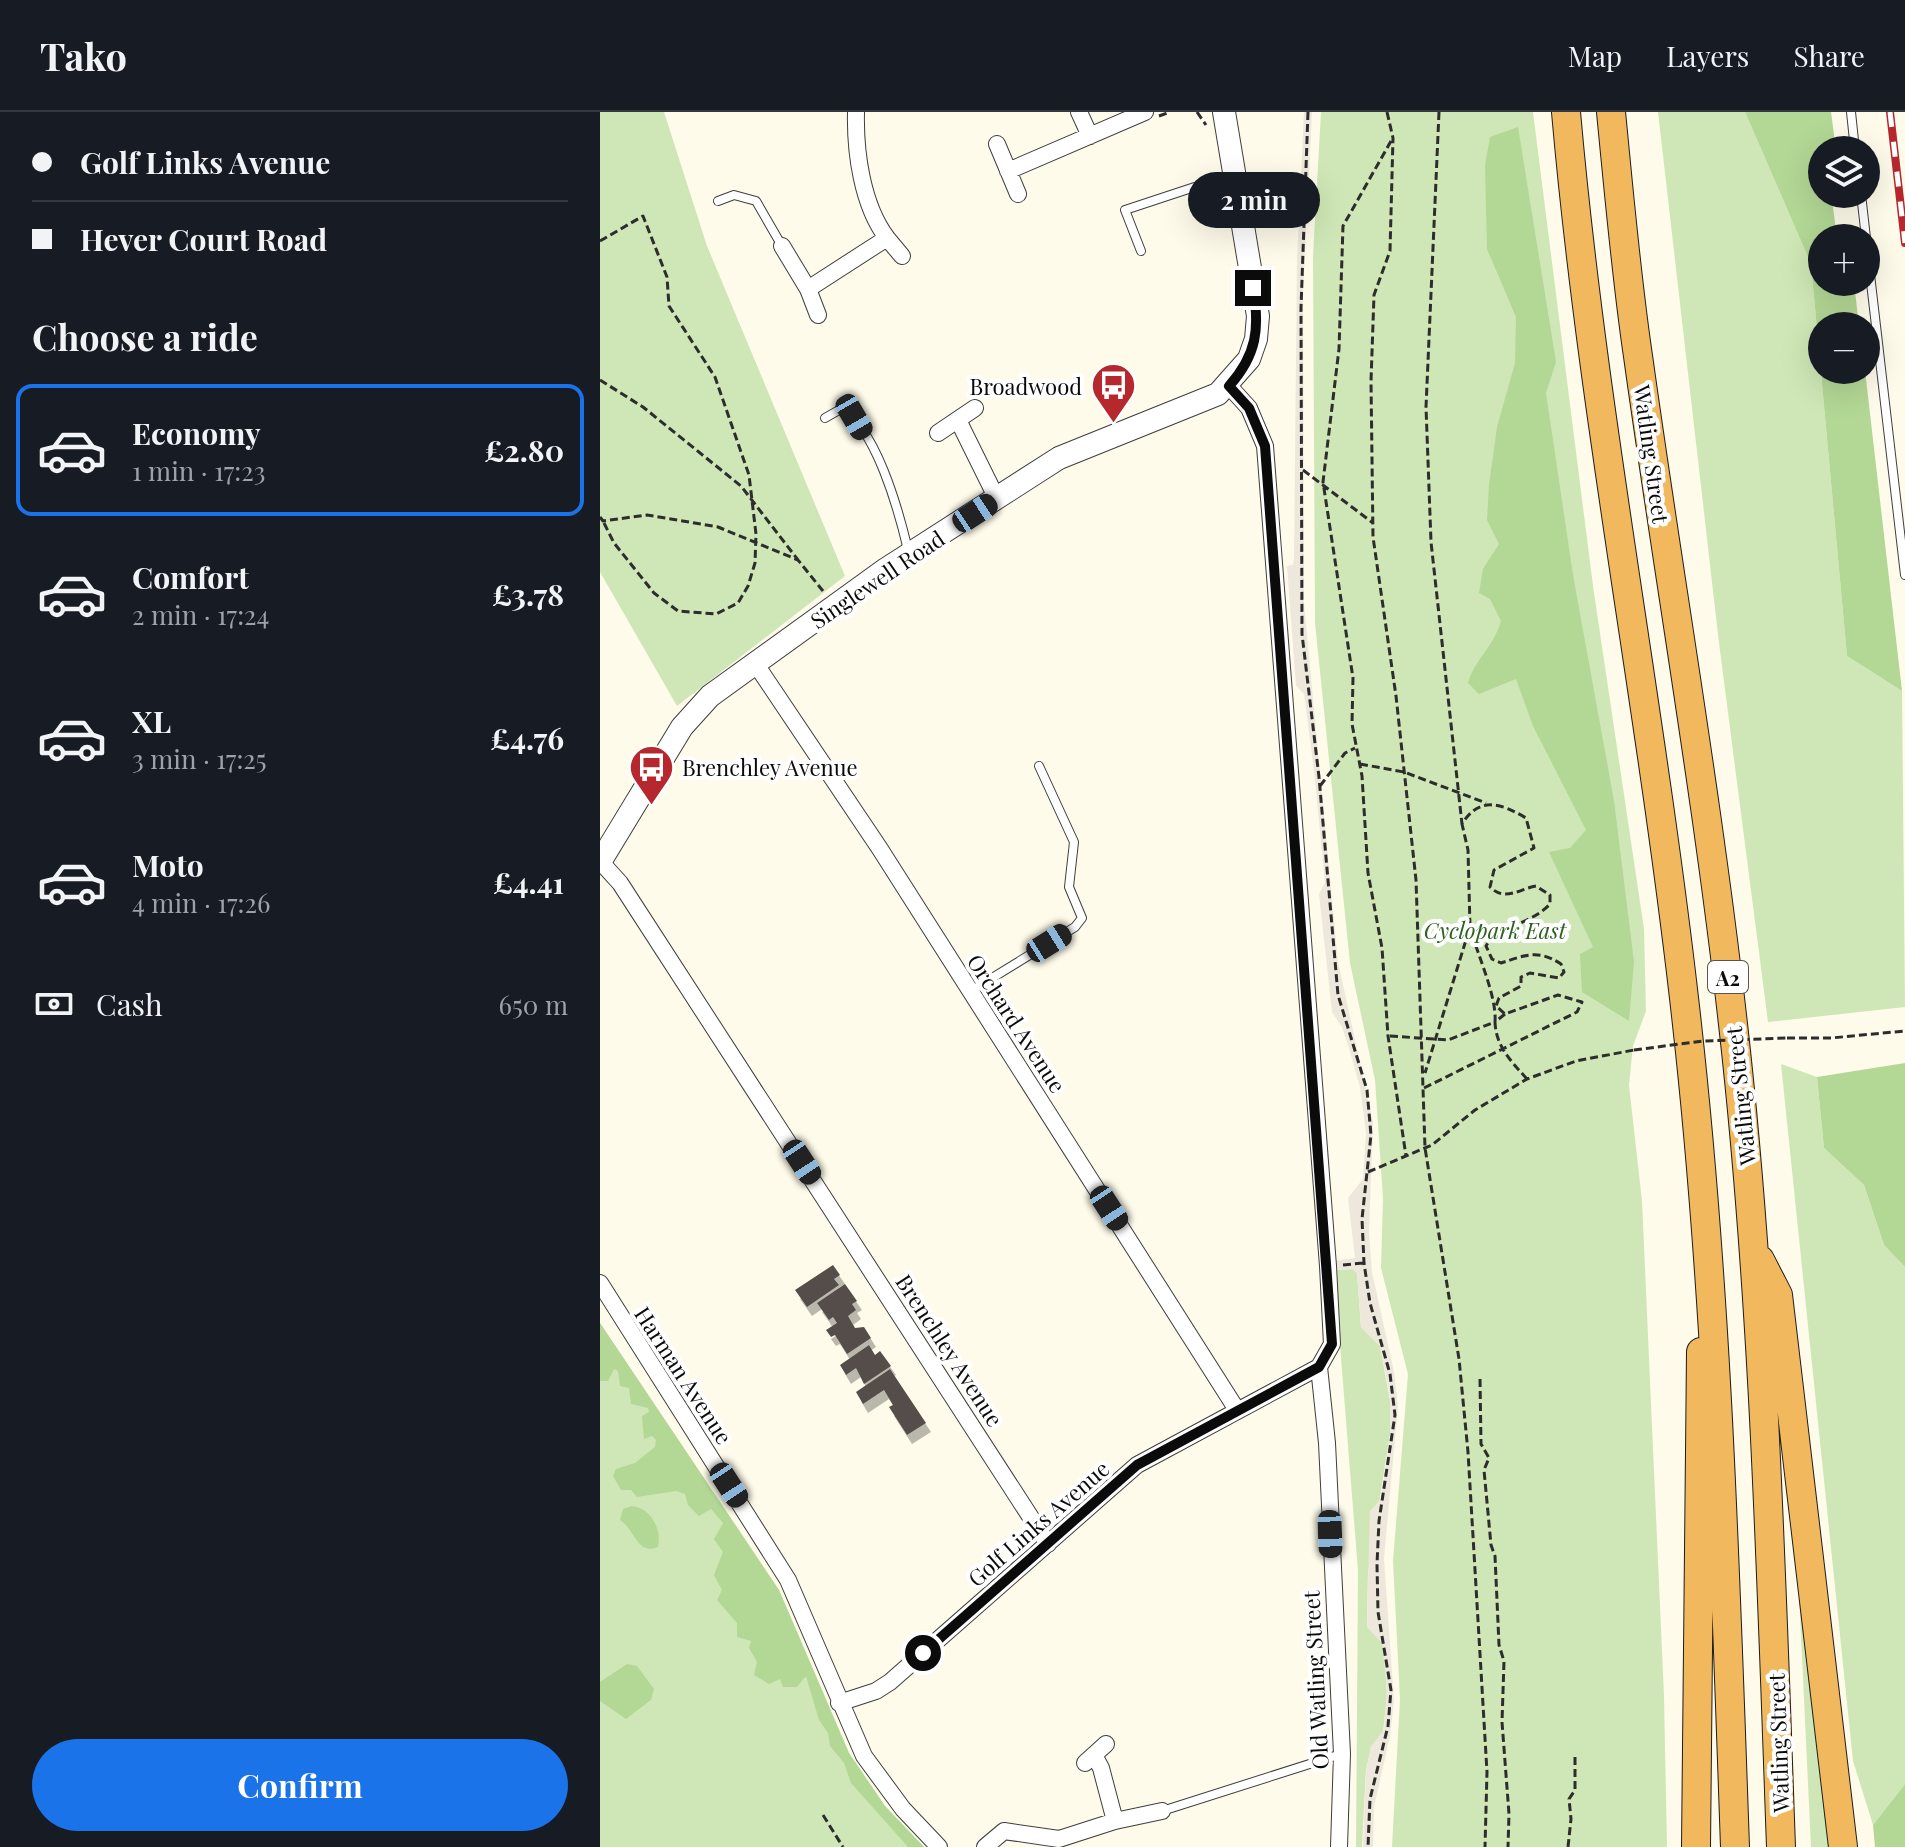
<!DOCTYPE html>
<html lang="en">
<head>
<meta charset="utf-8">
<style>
	body { margin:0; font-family:"Playfair Display",serif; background:#242831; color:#f1f3f6; height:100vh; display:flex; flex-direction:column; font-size:30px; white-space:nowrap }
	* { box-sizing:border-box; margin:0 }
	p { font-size:26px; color:#9ea1a6 }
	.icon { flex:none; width:44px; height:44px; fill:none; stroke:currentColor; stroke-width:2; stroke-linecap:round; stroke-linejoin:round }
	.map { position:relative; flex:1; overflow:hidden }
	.details { display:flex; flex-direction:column; background:#171b24; width:600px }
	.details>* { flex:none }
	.top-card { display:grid; align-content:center; height:176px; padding:0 32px; background:#171b24 }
	.controls { position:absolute; left:1208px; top:24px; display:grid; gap:16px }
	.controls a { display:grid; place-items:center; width:72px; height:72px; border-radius:50%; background:#171b24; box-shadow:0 8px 32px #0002; font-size:40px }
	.end { position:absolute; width:36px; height:36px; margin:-18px; border:10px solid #0b0b0b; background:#fff; box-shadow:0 0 0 4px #fff }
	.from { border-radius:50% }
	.bubble { position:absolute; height:56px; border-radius:28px; background:#171b24; box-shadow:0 8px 32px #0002; font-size:26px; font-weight:700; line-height:56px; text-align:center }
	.car { position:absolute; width:24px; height:48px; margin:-24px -12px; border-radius:10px; box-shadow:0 0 6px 2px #0007; background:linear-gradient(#222 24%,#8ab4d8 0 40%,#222 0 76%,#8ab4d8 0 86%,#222 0) }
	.top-card b { display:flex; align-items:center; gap:28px; height:76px; font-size:30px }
	.top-card b+b { border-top:2px solid #363941 }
	.top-card i { width:20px; height:20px; background:#f1f3f6 }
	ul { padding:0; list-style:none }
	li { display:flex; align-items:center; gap:24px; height:132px; margin:0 16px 12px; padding:0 16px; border:4px solid transparent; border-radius:16px }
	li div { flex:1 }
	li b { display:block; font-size:30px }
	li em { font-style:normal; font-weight:700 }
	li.selected { border-color:#1a73e8 }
	li>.icon { width:72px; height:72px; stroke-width:1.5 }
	h2 { padding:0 32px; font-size:36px; line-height:96px }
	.pay { display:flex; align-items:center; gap:20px; height:88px; padding:0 32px; font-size:30px }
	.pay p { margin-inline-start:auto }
	.button { display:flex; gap:16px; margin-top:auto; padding:16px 32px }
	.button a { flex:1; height:92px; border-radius:48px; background:#1a73e8; color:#fff; font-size:32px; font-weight:700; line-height:92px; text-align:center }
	header { display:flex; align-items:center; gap:48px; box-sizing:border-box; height:112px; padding:0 40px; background:#171b24; border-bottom:2px solid #363941 }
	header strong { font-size:38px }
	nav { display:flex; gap:44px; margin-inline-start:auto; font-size:28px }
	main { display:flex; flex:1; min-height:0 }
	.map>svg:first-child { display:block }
	.green { fill:#cfe7b6 }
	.forest { fill:#b3d795 }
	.plaza { fill:#ede8db }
	.building { fill:#544d48; filter:url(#shadow) }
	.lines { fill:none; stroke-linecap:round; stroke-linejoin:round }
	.service-casing { stroke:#3e3e3e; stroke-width:10 }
	.minor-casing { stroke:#3e3e3e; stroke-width:18 }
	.tertiary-casing { stroke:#3e3e3e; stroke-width:24 }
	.trunk-casing { stroke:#1c1c1c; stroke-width:30 }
	.path { stroke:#2d2d2d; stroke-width:3; stroke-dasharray:8 4; stroke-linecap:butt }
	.service { stroke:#fff; stroke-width:8 }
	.minor { stroke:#fff; stroke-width:16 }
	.tertiary { stroke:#fff; stroke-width:22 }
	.trunk { stroke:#f2b85d; stroke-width:28 }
	.rail-casing { stroke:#b7282e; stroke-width:8 }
	.rail { stroke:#fff; stroke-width:5; stroke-dasharray:15; stroke-linecap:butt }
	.path-bridge { stroke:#2d2d2d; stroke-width:3; stroke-dasharray:8 4; stroke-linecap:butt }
	.route { stroke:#0b0b0b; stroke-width:10 }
	.labels { text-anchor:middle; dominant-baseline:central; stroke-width:8; stroke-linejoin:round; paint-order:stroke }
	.shield { fill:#fff; stroke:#545454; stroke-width:2 }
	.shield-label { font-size:20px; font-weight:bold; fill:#0b0b0b }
	.poi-label { font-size:22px; fill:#0b0b0b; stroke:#fff; text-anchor:end }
	.street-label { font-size:22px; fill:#0b0b0b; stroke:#fff }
	.park-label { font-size:22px; font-style:italic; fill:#2c611e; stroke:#fff }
</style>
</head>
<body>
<header>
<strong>Tako</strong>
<nav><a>Map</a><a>Layers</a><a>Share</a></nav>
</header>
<main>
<section class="details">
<div class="top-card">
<b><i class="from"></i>Golf Links Avenue</b>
<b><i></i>Hever Court Road</b>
</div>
<h2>Choose a ride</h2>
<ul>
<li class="selected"><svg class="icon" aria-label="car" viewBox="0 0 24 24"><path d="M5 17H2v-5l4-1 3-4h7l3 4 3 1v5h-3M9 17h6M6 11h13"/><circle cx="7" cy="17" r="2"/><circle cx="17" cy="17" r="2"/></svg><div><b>Economy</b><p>1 min · 17:23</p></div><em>£2.80</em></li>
<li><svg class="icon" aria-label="car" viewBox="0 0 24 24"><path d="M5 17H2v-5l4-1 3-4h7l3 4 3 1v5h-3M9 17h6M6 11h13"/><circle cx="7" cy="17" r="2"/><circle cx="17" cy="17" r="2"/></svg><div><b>Comfort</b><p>2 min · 17:24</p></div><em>£3.78</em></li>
<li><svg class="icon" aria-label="car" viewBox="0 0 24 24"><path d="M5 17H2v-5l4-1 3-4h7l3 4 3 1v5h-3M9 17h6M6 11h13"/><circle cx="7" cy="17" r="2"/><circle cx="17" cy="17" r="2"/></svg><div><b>XL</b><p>3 min · 17:25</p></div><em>£4.76</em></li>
<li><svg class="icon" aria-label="car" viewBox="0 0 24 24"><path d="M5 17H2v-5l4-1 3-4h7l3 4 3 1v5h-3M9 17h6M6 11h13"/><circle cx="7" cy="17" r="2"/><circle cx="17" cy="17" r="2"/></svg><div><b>Moto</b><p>4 min · 17:26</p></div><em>£4.41</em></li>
</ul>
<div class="pay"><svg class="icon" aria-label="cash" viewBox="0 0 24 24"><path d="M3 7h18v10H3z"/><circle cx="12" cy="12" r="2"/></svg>Cash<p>650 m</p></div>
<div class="button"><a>Confirm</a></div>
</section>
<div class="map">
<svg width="1305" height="1735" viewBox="0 0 1305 1735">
	<defs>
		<filter id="shadow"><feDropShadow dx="5" dy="9" stdDeviation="0" flood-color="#0004"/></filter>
	</defs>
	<rect width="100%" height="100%" fill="#fefbea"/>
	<path class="green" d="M0 0H64L107 134 245 464 77 594 0 460Z
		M721 0H933L993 474 1044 817 1046 899 1033 934 1029 973 1042 1089 1064 1584 1067 1735H792L800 1587 793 1449 808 1262 781 1156 783 1086 775 968 750 851 715 511 713 144Z
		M1058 0H1145L1211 152 1247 544 1302 579 1305 895 1168 910 1119 531Z
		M1181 952 1217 965 1224 1036 1264 1073 1284 1133 1305 1155V1672L1273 1713 1253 1649Z
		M753 1157 757 1161 761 1215 780 1234 791 1294 790 1322 768 1461 767 1513 784 1533 787 1583 783 1621 771 1636 766 1658 762 1735H756L758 1459 734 1158Z
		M0 1211 179 1478 249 1641 285 1694 324 1735H0Z
		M1196 1418 1237 1735H1211Z"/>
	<path class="forest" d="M1145 0H1231L1236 38H1222V82H1234L1232 87 1237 126H1222V170H1254L1259 214H1222V258H1265L1302 579 1247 544 1211 152Z
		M918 15 956 250 946 281 973 463 1014 689 1034 850 1029 909 982 880 980 842 993 835 949 740 970 736 986 718 933 614 916 567 879 582 868 571C875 547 893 536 901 509L890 487 879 481 883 457 899 432 887 408 889 373 897 315 915 251 916 205 887 137 885 53 890 25Z
		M1305 951V1155L1284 1133 1264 1073 1224 1036 1217 965Z
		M0 1211 179 1478 249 1641 285 1694 324 1735H308L251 1671 244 1651 230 1634 228 1621 219 1608 206 1564 197 1575H183L180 1567 169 1572 154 1563 157 1550 149 1536 151 1529 137 1525V1511L117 1488 122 1478 114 1463 123 1440 114 1427 123 1411 111 1397 99 1404 88 1393 85 1382 76 1379 37 1385 31 1378H21L13 1364 16 1357 35 1351 55 1335 56 1328 52 1324 44 1327 42 1304 49 1300 48 1296 31 1292 29 1276 20 1274 18 1259 14 1257 8 1269H0Z
		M32 1394C51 1396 62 1417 58 1435 37 1444 34 1416 20 1408L23 1397Z
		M27 1552 37 1554 54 1577 51 1588 26 1607 0 1589V1570Z
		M1305 1672V1735H1275L1273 1713Z"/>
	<path class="plaza" d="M704 0H712L703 181 704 491 738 850 773 1010 769 1121 772 1160 794 1260 798 1294 784 1446 794 1589 790 1624 774 1695 773 1735H763L766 1660 771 1634 784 1618 787 1577 782 1531 767 1515 768 1471 770 1399 781 1387 790 1322V1284L780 1234 761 1215 757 1161 753 1157 734 1158V1149L755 1146 748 1086 763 1067 766 1021 760 975 749 936 742 915 732 900 719 782 725 771 714 658 704 582 696 574 687 454 693 453 694 447 697 147Z"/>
	<path class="building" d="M233 1153 240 1163 234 1167 239 1173 207 1195 195 1178Z
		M245 1172 257 1189 252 1192 256 1198 248 1204 255 1216 264 1215 271 1226 247 1242 235 1223 231 1225 226 1218 237 1211 233 1205 229 1208 217 1191Z
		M269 1233 275 1243 280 1239 291 1254 264 1272 256 1256 246 1263 240 1253Z
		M290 1257 326 1311 307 1323 289 1295 293 1293 284 1278 263 1292 256 1280Z"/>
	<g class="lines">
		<defs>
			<path id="service" d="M1251 0 1255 38
				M1261 82 1266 126
				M118 89 134 83 156 89 182 134
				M1266 128 1305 463
				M541 139 525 98 631 63
				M225 306 239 298C275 309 300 404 308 438
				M371 879 475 815 482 806 469 775 474 730 439 654
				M562 1699 741 1642"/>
			<path id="minor" d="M479 0 490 24
				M397 32 418 82
				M408 59 545 0
				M287 126 302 144
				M182 134 208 177 287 126C262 93 255 40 256 0
				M208 177 218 203
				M629 274 649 296 665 334 728 1154 732 1232 719 1255
				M358 308 397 387
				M338 321 375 296
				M155 551 280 737 637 1298
				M0 749 20 771 448 1432
				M0 1171 188 1468 264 1644 303 1697 339 1735
				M719 1255 727 1331 742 1642 739 1735
				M239 1591 276 1579 290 1570 537 1353 719 1255
				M494 1643 501 1656 515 1709
				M485 1651 506 1632
				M385 1735 404 1719 459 1727 515 1709 562 1699"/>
			<path id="tertiary" d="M0 750 82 615 110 584 286 457 459 346 618 282 649 247 656 227 658 204 624 0"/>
			<path id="trunk" d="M966 0C992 297 1050 590 1084 886 1117 1169 1125 1451 1135 1735
				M1011 0C1019 81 1026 163 1038 244 1069 467 1108 689 1133 912 1164 1186 1171 1460 1181 1735
				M1160 1148 1178 1183 1243 1735
				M1096 1735 1101 1240"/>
		</defs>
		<use href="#service" class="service-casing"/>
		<use href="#minor" class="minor-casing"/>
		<use href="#tertiary" class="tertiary-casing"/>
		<use href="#trunk" class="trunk-casing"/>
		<path class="path" d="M597 0 606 13
			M708 0 701 196 702 522 719 665 738 883 767 978 771 1023 762 1107 764 1151 770 1191 790 1262 795 1303 779 1409 777 1452 778 1500 791 1578 788 1614 770 1687 768 1735
			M787 0 793 26 790 139 774 183 771 269 773 425 796 584 816 768 825 1036 859 1247 868 1340 887 1660 885 1735
			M839 0 826 295 831 430 862 712
			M559 4 570 0
			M791 29 743 114 739 237 723 370 753 566 752 612 762 664 768 761 782 836 788 924 806 1044
			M0 129 43 104 67 165 69 194 115 265 149 363 156 422 155 451 148 474 138 491 116 502 78 499 54 481 14 431 3 409
			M0 268 43 295 141 374 198 448
			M703 358 773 411
			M0 405 3 409 47 403 118 415 198 448 223 479
			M760 652 804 660 886 691
			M720 674 745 641 755 636
			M905 902 895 910C896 935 911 949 927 967
			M790 924 848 928 895 910C897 884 877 842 870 815
			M1187 926H1231L1305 919
			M824 976 977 900 982 890 958 883 905 902 896 894 899 886 921 874V865L930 861 959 866 964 860 961 852C938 837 926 843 901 851L892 847 886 834C896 815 932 812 950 792V783L936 774C919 777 905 790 890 775L894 758 934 736 926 706C901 691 879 684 862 712L868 738 870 815 825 961
			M768 1060 832 1033 875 998 927 967 976 949 1034 938
			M743 1153 764 1151
			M880 1267 881 1332 889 1346 884 1358 891 1433 895 1444 899 1533 904 1549 902 1610 909 1702 908 1735
			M223 1703 243 1735
			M968 1735 971 1707 969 1687 975 1678V1641"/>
		<use href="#service" class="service"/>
		<use href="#minor" class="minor"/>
		<use href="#tertiary" class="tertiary"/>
		<use href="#trunk" class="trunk"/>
		<defs>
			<path id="rail" d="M1290 0 1305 131"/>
		</defs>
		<use href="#rail" class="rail-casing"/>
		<use href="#rail" class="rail"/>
		<path class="path-bridge" d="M1034 938 1103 929 1187 926"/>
	</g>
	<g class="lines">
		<path class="route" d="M323 1541 537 1353 719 1255 732 1232 665 334 649 296 629 274C657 243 660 216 653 176"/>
	</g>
	<defs>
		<symbol id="bus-pin" viewBox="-11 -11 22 30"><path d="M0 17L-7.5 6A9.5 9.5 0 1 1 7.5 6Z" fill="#b7282e" stroke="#fff"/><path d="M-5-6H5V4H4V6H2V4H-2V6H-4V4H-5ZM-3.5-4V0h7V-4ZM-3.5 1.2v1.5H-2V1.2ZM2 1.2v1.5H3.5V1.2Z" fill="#fff"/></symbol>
	</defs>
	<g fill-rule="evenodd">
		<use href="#bus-pin" x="488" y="248" width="51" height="69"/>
		<use href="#bus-pin" x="26" y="630" width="51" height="69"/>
	</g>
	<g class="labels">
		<rect class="shield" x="1108" y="849" width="40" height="32" rx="6"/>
		<g class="shield-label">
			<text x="1128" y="865">A2</text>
		</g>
		<g class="poi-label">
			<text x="482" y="274">Broadwood</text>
			<text x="82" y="655" text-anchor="start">Brenchley Avenue</text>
		</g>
		<g class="street-label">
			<text transform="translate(1052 342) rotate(82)">Watling Street</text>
			<text transform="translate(277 467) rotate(-34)">Singlewell Road</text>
			<text transform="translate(417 911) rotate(57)">Orchard Avenue</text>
			<text transform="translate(1140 984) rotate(-96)">Watling Street</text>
			<text transform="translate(350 1238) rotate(57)">Brenchley Avenue</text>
			<text transform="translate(84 1263) rotate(57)">Harman Avenue</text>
			<text transform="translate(438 1411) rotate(-41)">Golf Links Avenue</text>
			<text transform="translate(715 1568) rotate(-93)">Old Watling Street</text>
			<text transform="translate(1178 1631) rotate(-92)">Watling Street</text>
		</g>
		<g class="park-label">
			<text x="895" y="818">Cyclopark East</text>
		</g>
	</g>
</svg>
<div class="controls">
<a><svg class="icon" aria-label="layers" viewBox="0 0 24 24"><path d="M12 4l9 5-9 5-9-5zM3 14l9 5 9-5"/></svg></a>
<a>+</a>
<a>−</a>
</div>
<i class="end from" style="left:323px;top:1541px"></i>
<i class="end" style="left:653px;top:176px"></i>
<div class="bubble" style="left:588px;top:60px;width:132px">2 min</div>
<i class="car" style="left:254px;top:305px;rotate:150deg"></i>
<i class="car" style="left:375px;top:401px;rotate:57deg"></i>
<i class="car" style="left:449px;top:831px;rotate:58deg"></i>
<i class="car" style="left:202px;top:1050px;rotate:147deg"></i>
<i class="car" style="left:509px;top:1096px;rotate:147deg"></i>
<i class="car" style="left:129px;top:1373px;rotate:147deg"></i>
<i class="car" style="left:730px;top:1422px;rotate:178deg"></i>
</div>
</main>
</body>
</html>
